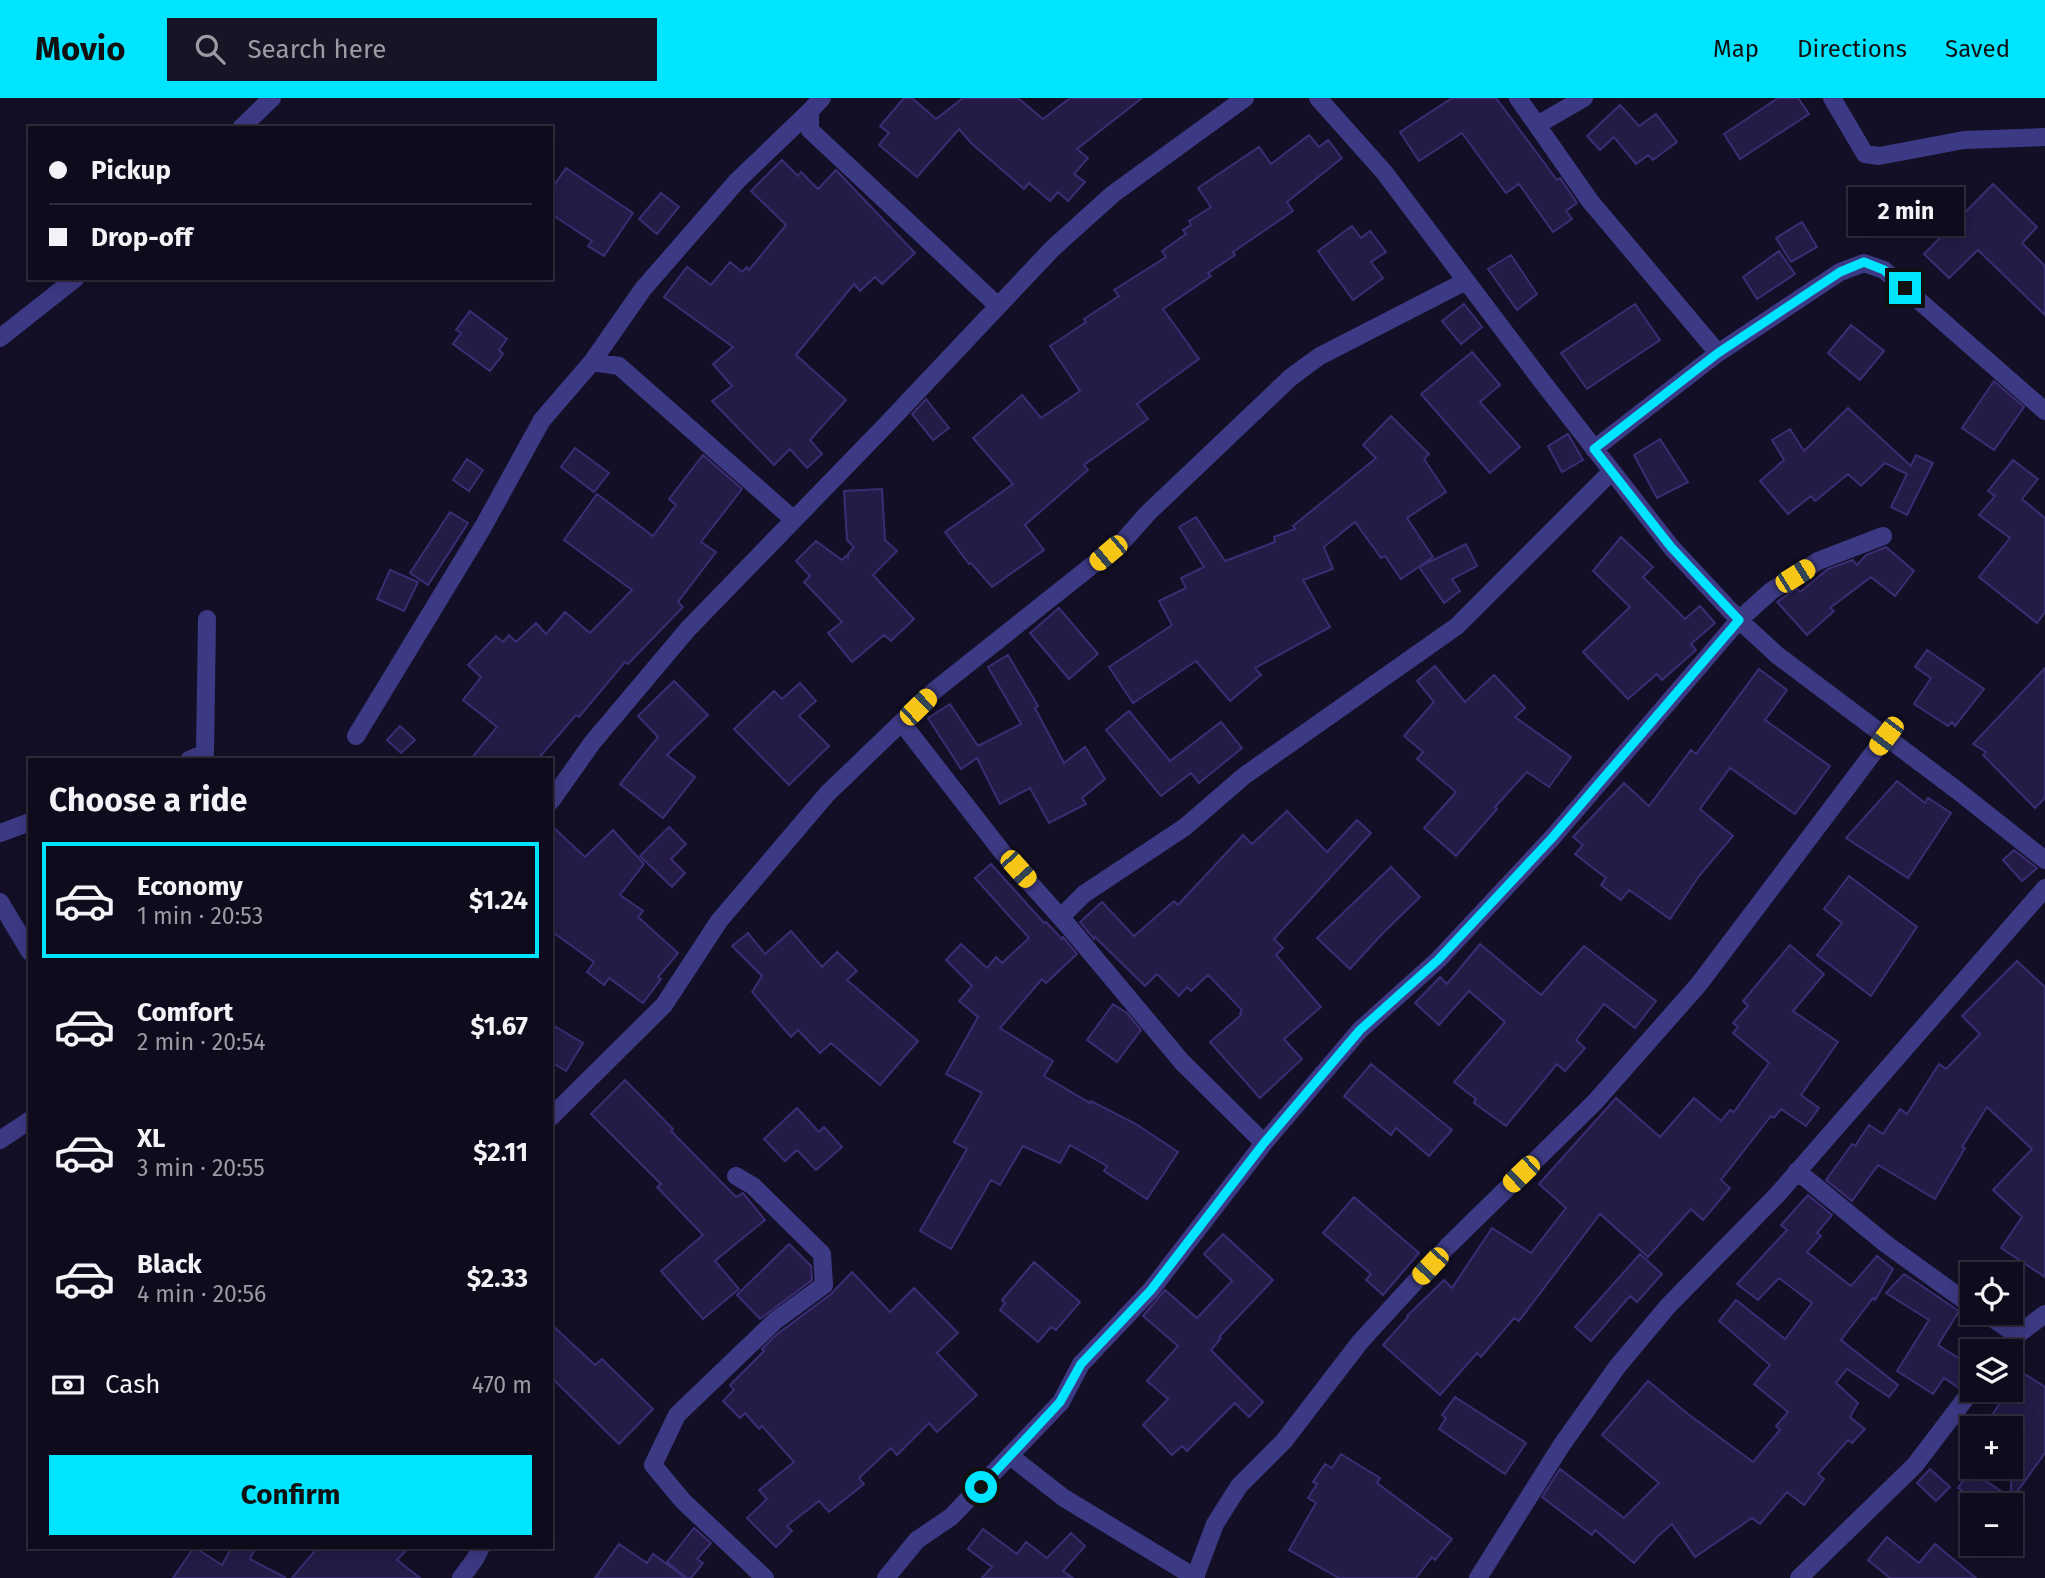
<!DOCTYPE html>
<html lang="en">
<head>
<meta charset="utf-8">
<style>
	body { margin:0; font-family:"Fira Sans",sans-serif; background:#171425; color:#f1f3f6; height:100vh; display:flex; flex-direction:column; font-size:26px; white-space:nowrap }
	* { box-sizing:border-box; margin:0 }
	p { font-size:23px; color:#9b9ba3 }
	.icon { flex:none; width:38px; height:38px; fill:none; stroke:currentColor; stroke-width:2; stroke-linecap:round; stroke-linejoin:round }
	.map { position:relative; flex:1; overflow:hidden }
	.sheet { position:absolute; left:28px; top:660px; width:525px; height:791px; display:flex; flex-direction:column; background:#0e0b1c; border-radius:0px; box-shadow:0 4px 18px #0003,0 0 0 2px #2e2b3b }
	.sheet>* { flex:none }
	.hud { position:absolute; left:28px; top:28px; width:525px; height:154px; border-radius:0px; box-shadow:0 4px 18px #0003,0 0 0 2px #2e2b3b; display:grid; align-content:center; height:154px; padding:0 21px; background:#0e0b1c }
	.buttons { position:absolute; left:1960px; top:1164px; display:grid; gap:14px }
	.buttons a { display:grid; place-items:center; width:63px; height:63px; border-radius:0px; background:#0e0b1c; box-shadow:0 4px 18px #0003,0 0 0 2px #2e2b3b; font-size:35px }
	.end { position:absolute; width:32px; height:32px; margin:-16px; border:9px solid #00e5ff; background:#111; box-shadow:0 0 0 4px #111 }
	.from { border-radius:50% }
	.bubble { position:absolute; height:49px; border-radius:0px; background:#0e0b1c; box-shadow:0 4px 18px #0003,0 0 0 2px #2e2b3b; font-size:23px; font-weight:700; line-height:49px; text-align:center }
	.car { position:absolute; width:21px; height:42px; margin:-21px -10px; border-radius:9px; box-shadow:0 0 5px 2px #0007; background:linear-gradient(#f5c518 24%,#345 0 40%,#f5c518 0 76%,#345 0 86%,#f5c518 0) }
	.hud b { display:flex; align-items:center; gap:24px; height:66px; font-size:26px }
	.hud b+b { border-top:2px solid #2e2b3b }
	.hud i { width:18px; height:18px; background:#f1f3f6 }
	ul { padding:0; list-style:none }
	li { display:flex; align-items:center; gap:21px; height:116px; margin:0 14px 10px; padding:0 7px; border:4px solid transparent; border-radius:0px }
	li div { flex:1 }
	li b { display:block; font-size:26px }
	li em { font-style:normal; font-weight:700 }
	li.active { border-color:#00e5ff }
	li>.icon { width:63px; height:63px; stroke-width:1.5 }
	h2 { padding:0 21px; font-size:32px; line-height:84px }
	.pay { display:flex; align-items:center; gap:18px; height:77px; padding:0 21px; font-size:26px }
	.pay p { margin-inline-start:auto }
	.cta { display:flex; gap:14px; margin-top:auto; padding:14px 21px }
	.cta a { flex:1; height:80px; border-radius:0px; background:#00e5ff; color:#111; font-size:28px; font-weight:700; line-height:80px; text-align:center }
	header { display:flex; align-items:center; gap:42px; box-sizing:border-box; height:98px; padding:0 35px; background:#00e5ff; color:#111 }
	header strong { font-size:33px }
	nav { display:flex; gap:38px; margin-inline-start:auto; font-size:24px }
	.search { width:490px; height:63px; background:#171425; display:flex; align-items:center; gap:18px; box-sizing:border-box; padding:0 24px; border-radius:0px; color:#9b9ba3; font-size:26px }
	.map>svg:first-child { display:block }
	.building { fill:#241b47; stroke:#3b2d73; stroke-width:2 }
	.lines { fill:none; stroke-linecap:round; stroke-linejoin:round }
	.minor { stroke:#3d3a85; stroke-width:18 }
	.route { stroke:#00e5ff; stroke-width:9 }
</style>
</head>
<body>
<header>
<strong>Movio</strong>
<div class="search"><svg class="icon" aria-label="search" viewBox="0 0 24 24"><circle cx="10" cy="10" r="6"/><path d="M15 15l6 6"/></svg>Search here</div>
<nav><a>Map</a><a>Directions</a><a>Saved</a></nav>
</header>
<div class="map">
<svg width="2045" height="1480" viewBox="0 0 2045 1480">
	<rect width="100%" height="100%" fill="#130f26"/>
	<path class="building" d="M904 0H912L936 21 963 0H1018L1043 21 1070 0H1142L1077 51 1088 60 1074 76 1085 84 1068 103 1058 94 1050 103 1029 85 1024 91 971 45 959 31 917 79 879 47 889 35 880 28Z
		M1452 0H1496L1557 82 1560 80 1577 105 1566 113 1572 121 1553 134 1519 86 1506 95 1462 35 1419 63 1400 34Z
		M1778 0H1798L1809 16 1740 61 1724 36Z
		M1620 7 1639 28 1656 16 1677 44 1653 62 1648 57 1636 66 1614 39 1600 52 1587 38Z
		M1309 37 1319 49 1328 42 1342 60 1287 104 1293 113 1233 154 1235 157 1208 175 1211 178 1163 211 1199 261 1137 306 1148 321 1084 367 1088 372 1025 427 1044 452 992 489 971 465 969 466 945 434 1013 386 973 340 1022 297 1041 320 1080 293 1050 248 1086 224 1084 221 1119 198 1114 192 1166 159 1162 153 1186 136 1183 132 1191 127 1189 123 1211 109 1198 90 1259 49 1271 66Z
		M782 62 798 78 801 74 818 91 836 72 915 155 882 186 875 179 860 193 854 186 796 257 846 302 810 342 822 356 807 370 790 351 774 367 712 303 732 288 713 266 733 249 664 199 687 169 711 187 730 164 742 174 747 169 749 172 786 127 751 93Z
		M566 70 633 115 604 158 588 148 592 143 551 116V92Z
		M1993 86 2037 129 2022 145 2045 168V217L1978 152 1949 180 1924 156Z
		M661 95 679 109 657 136 639 121Z
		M1802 124 1817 149 1791 164 1776 140Z
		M1352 128 1361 140 1370 133 1386 154 1371 164 1383 180 1353 202 1318 153Z
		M1779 153 1795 176 1757 201 1743 179Z
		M1511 157 1537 196 1517 212 1488 171Z
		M1464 206 1482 229 1461 246 1442 223Z
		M1635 206 1660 242 1587 291 1561 255Z
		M470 213 507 241 499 252 503 256 490 273 453 246 461 235 456 232Z
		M1851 227 1884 253 1860 282 1828 255Z
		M1472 254 1500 287 1480 304 1520 349 1490 375 1421 296Z
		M1994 283 2024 309 1994 352 1962 330Z
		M926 301 949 330 933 342 912 316Z
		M1848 310 1911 368 1916 357 1933 365 1907 417 1891 409 1907 376 1885 365 1861 388 1848 376 1815 403 1811 398 1788 416 1760 383 1784 362 1772 342 1790 331 1804 353Z
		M1391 318 1429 356 1424 361 1446 394 1407 420 1433 459 1401 481 1385 458 1381 460 1355 424 1324 449 1333 471 1303 482 1330 529 1255 570 1261 577 1230 603 1196 563 1133 605 1109 569 1172 527 1159 503 1186 490 1181 480 1204 469 1179 429 1196 419 1225 463 1275 444 1274 439 1295 431 1293 428 1376 360 1363 347Z
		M1568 336 1583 362 1562 374 1548 348Z
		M1660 341 1688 384 1657 400 1634 357Z
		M575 350 609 375 594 394 561 369Z
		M703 357 742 391 701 444 716 454 678 504 683 509 628 566 625 564 579 619 576 617 537 662H470L497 629 463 602 481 579 468 567 496 538 503 544 509 537 516 544 536 525 546 536 565 514 590 535 632 492 564 442 597 396 653 438 676 407 669 401Z
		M467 361 483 372 469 393 453 382Z
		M2013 362 2038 381 2022 401 2045 420V514L2037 525 1979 479 2010 440 1979 417 1995 398 1988 393Z
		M882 391 885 442 897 453 873 477 914 521 891 543 884 537 852 564 828 535 842 524 804 484 810 478 796 463 816 443 842 462 846 458 848 460V456L854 449 847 442 844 393Z
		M450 414 468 425 428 487 410 475Z
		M1621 439 1653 469 1643 479 1685 521 1700 508 1715 525 1691 546 1696 552 1662 582 1657 576 1628 601 1583 554 1630 509 1593 473Z
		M1466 446 1477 468 1452 481 1460 493 1444 505 1419 469Z
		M1886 449 1914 473 1895 498 1871 479 1830 510 1834 513 1807 537 1777 504 1797 490 1800 494 1828 471 1853 462 1857 467 1866 457Z
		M390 472 418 484 404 513 377 501Z
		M1059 510 1098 556 1069 581 1030 535Z
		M1927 552 1984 591 1955 628 1952 624 1948 628 1914 606 1931 580 1915 569Z
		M1008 557 1038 608 1035 610 1064 665 1085 649 1105 681 1082 700 1086 706 1049 725 1030 690 1000 706 977 660 961 671 928 620 950 606 978 648 1021 626 988 569Z
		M1435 568 1465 604 1494 577 1525 610 1515 619 1571 659 1549 689 1527 674 1495 709 1497 711 1456 758 1424 730 1456 694 1417 661 1423 654 1404 638 1434 604 1417 583Z
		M2045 570V700L2035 710 1983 657 1986 654 1973 646Z
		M1759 571 1787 592 1765 622 1830 668 1795 716 1730 670 1700 711 1733 738 1699 778 1670 821 1629 792 1621 802 1601 787 1606 780 1575 756 1583 747 1573 739 1624 685 1649 708 1691 652 1696 656Z
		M674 583 708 617 667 657 695 679 663 720 620 686 658 639 638 618Z
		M800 585 816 603 799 618 829 648 789 687 734 631 774 593 782 601Z
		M1129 613 1170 663 1221 624 1242 650 1199 685 1191 675 1161 698 1106 632Z
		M400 628 415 642 401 655 387 642Z
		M1897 683 1925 705 1928 700 1951 715 1908 780 1846 740Z
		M1287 713 1327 754 1357 722 1371 735 1274 841 1283 850 1276 857 1321 909 1284 941 1302 961 1260 1000 1210 944 1241 917 1240 915 1242 912 1208 877 1191 893 1187 889 1179 898 1157 876 1145 888 1095 839 1094 841 1080 824 1102 804 1134 838 1174 803 1178 807 1243 737 1252 746Z
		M551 727 585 759 613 732 644 766 620 797 643 813 638 819 678 855 658 879 661 881 643 905 609 880 604 887 587 874 594 864 551 833Z
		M669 729 686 746 671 761 685 775 672 789 640 758Z
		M2014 752 2037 770 2022 783 2003 762Z
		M991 766 1044 825 1046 824 1062 841 1063 839 1077 856 1046 885 1042 881 1000 930 1053 963 1044 978 1090 1005 1091 1003 1136 1026 1178 1054 1147 1101 1104 1073 1107 1068 1070 1047 1060 1065 1023 1048 1000 1087 991 1082 951 1151 920 1133 967 1051 954 1044 982 995 946 976 978 919 959 903 972 888 946 862 961 846 987 870 996 859 1002 865 1029 840 975 780Z
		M1391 769 1420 799 1382 836 1350 871 1317 840Z
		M1849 778 1917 829 1871 898 1817 857 1842 825 1824 811Z
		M791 833 822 869 837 854 857 873 847 882 918 943 880 987 831 945 820 955 798 932 791 939 752 894 762 878 732 848 748 835 765 856Z
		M1480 846 1541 897 1584 848 1656 903 1635 930 1604 906 1576 942 1585 950 1565 973 1557 966 1506 1028 1474 1005 1476 1001 1454 984 1505 924 1469 893 1439 927 1415 905 1440 879 1447 886Z
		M1790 847 1824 876 1793 913 1838 944 1801 997 1819 1010 1806 1028 1781 1011 1774 1020 1771 1018 1721 1082 1730 1090 1703 1122 1691 1111 1648 1159 1600 1116 1519 1223 1514 1220 1481 1259 1477 1255 1440 1297 1383 1247 1408 1219 1407 1218 1444 1182 1452 1190 1492 1130 1531 1155 1566 1110 1539 1086 1616 1000 1660 1039 1694 1000 1721 1023 1730 1012 1734 1014 1769 965 1733 935 1738 929 1733 925 1748 908 1743 903Z
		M2017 863 2045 889V1179L2001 1150 2022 1119 1993 1092 2032 1051 1987 1009 1962 1049 1965 1050 1935 1101 1878 1067 1852 1103 1826 1082 1852 1046 1855 1048 1869 1027 1883 1036 1900 1011 1907 1016 1939 966 1946 971 1980 936 1962 918Z
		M1113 906 1127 915 1141 932 1117 964 1087 942Z
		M551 926 583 945 566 973 551 964Z
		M1371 966 1452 1032 1429 1058 1396 1030 1391 1037 1344 998Z
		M625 982 673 1031 671 1033 736 1099 743 1095 765 1122 715 1163 739 1191 703 1221 661 1173 703 1137 657 1089 661 1086 591 1016Z
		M797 1010 819 1034 824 1029 842 1049 816 1072 797 1052 785 1063 764 1041Z
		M1808 1097 1832 1117 1817 1135 1821 1138 1807 1154 1851 1188 1877 1158 1893 1171 1875 1202 1873 1200 1841 1242 1898 1287 1889 1299 1847 1271 1836 1285 1858 1305 1850 1319 1865 1331 1852 1345 1848 1342 1818 1376 1824 1381 1804 1407 1787 1394 1760 1426 1752 1420 1695 1459 1672 1426 1657 1439 1634 1465 1595 1432 1592 1437 1542 1399 1560 1371 1624 1420 1659 1385 1602 1337 1648 1283 1688 1316 1753 1364 1780 1332 1776 1328 1788 1314 1754 1286 1770 1267 1719 1223 1736 1202 1785 1241 1812 1205 1779 1180 1758 1202 1737 1186 1787 1132 1781 1127Z
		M1354 1099 1419 1155 1383 1197 1366 1182 1371 1176 1323 1135Z
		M1223 1136 1273 1182 1219 1239 1221 1240 1211 1252 1263 1304 1249 1319 1235 1305 1187 1353 1182 1348 1172 1357 1143 1327 1168 1301 1147 1283 1178 1248 1143 1218 1165 1192 1197 1220 1232 1183 1204 1156Z
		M789 1146 811 1168 812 1182 760 1221 737 1197Z
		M1640 1156 1662 1176 1637 1204 1630 1198 1591 1243 1575 1229Z
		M1034 1164 1080 1204 1056 1232 1051 1229 1038 1244 1000 1212 1005 1205 1002 1202Z
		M852 1174 890 1214 914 1190 958 1235 937 1255 977 1297 937 1334 929 1325 897 1357 891 1350 859 1380 864 1386 829 1414 819 1403 787 1428 792 1433 776 1449 747 1420 767 1401 759 1392 794 1364 762 1328 759 1331 745 1315 740 1320 723 1303 734 1292 730 1287 764 1253 762 1251 776 1237 831 1196Z
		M1904 1176 1959 1213 1938 1247 1971 1268V1271L1959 1290 1944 1280 1933 1296 1897 1273 1929 1222 1886 1195Z
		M551 1226 595 1267 602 1261 653 1311 619 1346 551 1279Z
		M2020 1273 2045 1289V1355L2012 1401 2021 1407H1983L1958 1390 1970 1372 2011 1400V1330H1984L2008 1292H2011V1287Z
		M1455 1299 1526 1345 1505 1376 1439 1331 1446 1320 1442 1317Z
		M1341 1356 1380 1380 1377 1385 1452 1441 1435 1462 1432 1459 1416 1480H1339L1289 1452 1316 1405 1308 1400 1317 1386 1313 1384 1325 1366 1332 1370Z
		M1930 1371 1950 1389 1936 1403 1917 1385Z
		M694 1430 711 1445 697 1461 703 1465 691 1480H687L667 1464Z
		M983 1431 1017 1456 1026 1444 1047 1460 1071 1435 1085 1448 1063 1473 1073 1480H982L992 1469 968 1451Z
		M1887 1439 1919 1465 1935 1446 1976 1480H1890L1868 1462Z
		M619 1446 647 1465 653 1456 686 1480H595Z
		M194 1449 222 1467 232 1449H256L250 1461 286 1480H173Z
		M318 1449H409L397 1462 420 1480H292Z"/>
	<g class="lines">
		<path class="minor" d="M822 0 810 13V32L998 208
			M1318 0 1384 74 1541 282 1671 449 1739 522 1777 557 1958 693 2045 762
			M1518 0 1590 103 1718 255
			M1832 0 1865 56 1879 58 1964 42 2045 39
			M1537 27 1584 0
			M241 30 272 0
			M0 240 76 180
			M592 264 643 191 737 83 810 13
			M1594 351 1718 255 1840 174 1864 165 1884 172 2045 313
			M902 625 1003 755 1070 830 1182 964 1264 1045
			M356 638 483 429 542 322 592 264 619 268 794 422
			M189 662 205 655 207 521
			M551 703 592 645 688 531 885 328 1053 150 1113 96 1245 0
			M0 735 30 724
			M0 804 30 854
			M1061 819 1084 796 1185 729 1244 678 1457 528 1612 373
			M551 1019 664 907 719 823 827 696 934 593 1124 442 1148 415 1290 280 1306 268 1320 258 1466 183
			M0 1042 30 1022
			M1797 1073 1886 1146 1972 1208
			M736 1078 753 1088 822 1156 824 1187 775 1223 677 1317 653 1367 683 1403 765 1480
			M1983 1214 2017 1237
			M2004 1253 2017 1237 2045 1216
			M1010 1358 1064 1400 1196 1480
			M1195 1479 1215 1426 1239 1388 1284 1343 1360 1244 1447 1149 1595 1004 1699 886 1886 638
			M461 1480 475 1461 481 1449
			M886 1480 917 1442 951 1419 1061 1304 1081 1266 1151 1192 1264 1045 1360 932 1438 862 1552 740 1739 522 1771 493 1818 463 1883 438
			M1478 1480 1561 1348 1617 1269 1668 1208 1777 1097 2045 790
			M1799 1480 1915 1367 1972 1292"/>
	</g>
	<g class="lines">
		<path class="route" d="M981 1389 1060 1304 1081 1266 1151 1192 1264 1045 1360 932 1438 862 1552 740 1739 522 1671 449 1594 351 1718 255 1840 174 1864 164 1884 172 1905 190"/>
	</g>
</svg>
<div class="buttons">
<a><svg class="icon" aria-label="locate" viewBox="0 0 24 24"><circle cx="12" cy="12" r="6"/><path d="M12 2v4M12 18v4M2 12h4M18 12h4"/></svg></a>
<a><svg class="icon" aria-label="layers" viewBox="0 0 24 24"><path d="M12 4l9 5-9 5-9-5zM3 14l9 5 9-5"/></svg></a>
<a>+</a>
<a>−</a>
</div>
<i class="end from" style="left:981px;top:1389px"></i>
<i class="end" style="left:1905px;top:190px"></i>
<div class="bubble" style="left:1848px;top:89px;width:116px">2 min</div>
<i class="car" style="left:1108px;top:455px;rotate:230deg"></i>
<i class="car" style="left:1795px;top:478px;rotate:58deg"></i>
<i class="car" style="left:918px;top:609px;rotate:46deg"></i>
<i class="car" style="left:1886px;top:638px;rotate:217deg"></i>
<i class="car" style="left:1018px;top:771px;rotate:138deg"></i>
<i class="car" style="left:1521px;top:1076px;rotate:226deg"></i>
<i class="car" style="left:1430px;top:1168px;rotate:223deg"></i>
<div class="hud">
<b><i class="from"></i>Pickup</b>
<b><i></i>Drop-off</b>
</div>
<section class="sheet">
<h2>Choose a ride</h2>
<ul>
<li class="active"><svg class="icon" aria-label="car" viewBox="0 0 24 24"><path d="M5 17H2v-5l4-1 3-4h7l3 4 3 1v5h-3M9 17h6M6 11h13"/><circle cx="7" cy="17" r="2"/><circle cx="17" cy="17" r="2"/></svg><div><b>Economy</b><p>1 min · 20:53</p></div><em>$1.24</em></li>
<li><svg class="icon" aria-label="car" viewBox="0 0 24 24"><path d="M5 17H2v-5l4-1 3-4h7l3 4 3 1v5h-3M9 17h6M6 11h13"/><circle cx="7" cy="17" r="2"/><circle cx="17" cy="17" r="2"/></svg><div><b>Comfort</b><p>2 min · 20:54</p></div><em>$1.67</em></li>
<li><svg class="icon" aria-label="car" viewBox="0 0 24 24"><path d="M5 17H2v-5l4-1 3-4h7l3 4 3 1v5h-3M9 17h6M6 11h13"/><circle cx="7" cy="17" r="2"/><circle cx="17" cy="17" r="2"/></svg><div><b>XL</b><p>3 min · 20:55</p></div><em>$2.11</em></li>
<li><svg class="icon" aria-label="car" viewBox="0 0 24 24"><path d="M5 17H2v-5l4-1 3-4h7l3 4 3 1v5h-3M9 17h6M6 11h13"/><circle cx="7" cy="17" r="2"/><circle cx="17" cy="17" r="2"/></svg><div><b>Black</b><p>4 min · 20:56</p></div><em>$2.33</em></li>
</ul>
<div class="pay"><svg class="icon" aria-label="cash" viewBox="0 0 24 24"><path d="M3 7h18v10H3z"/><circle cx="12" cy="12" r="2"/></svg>Cash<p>470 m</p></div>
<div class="cta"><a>Confirm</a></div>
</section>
</div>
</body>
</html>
